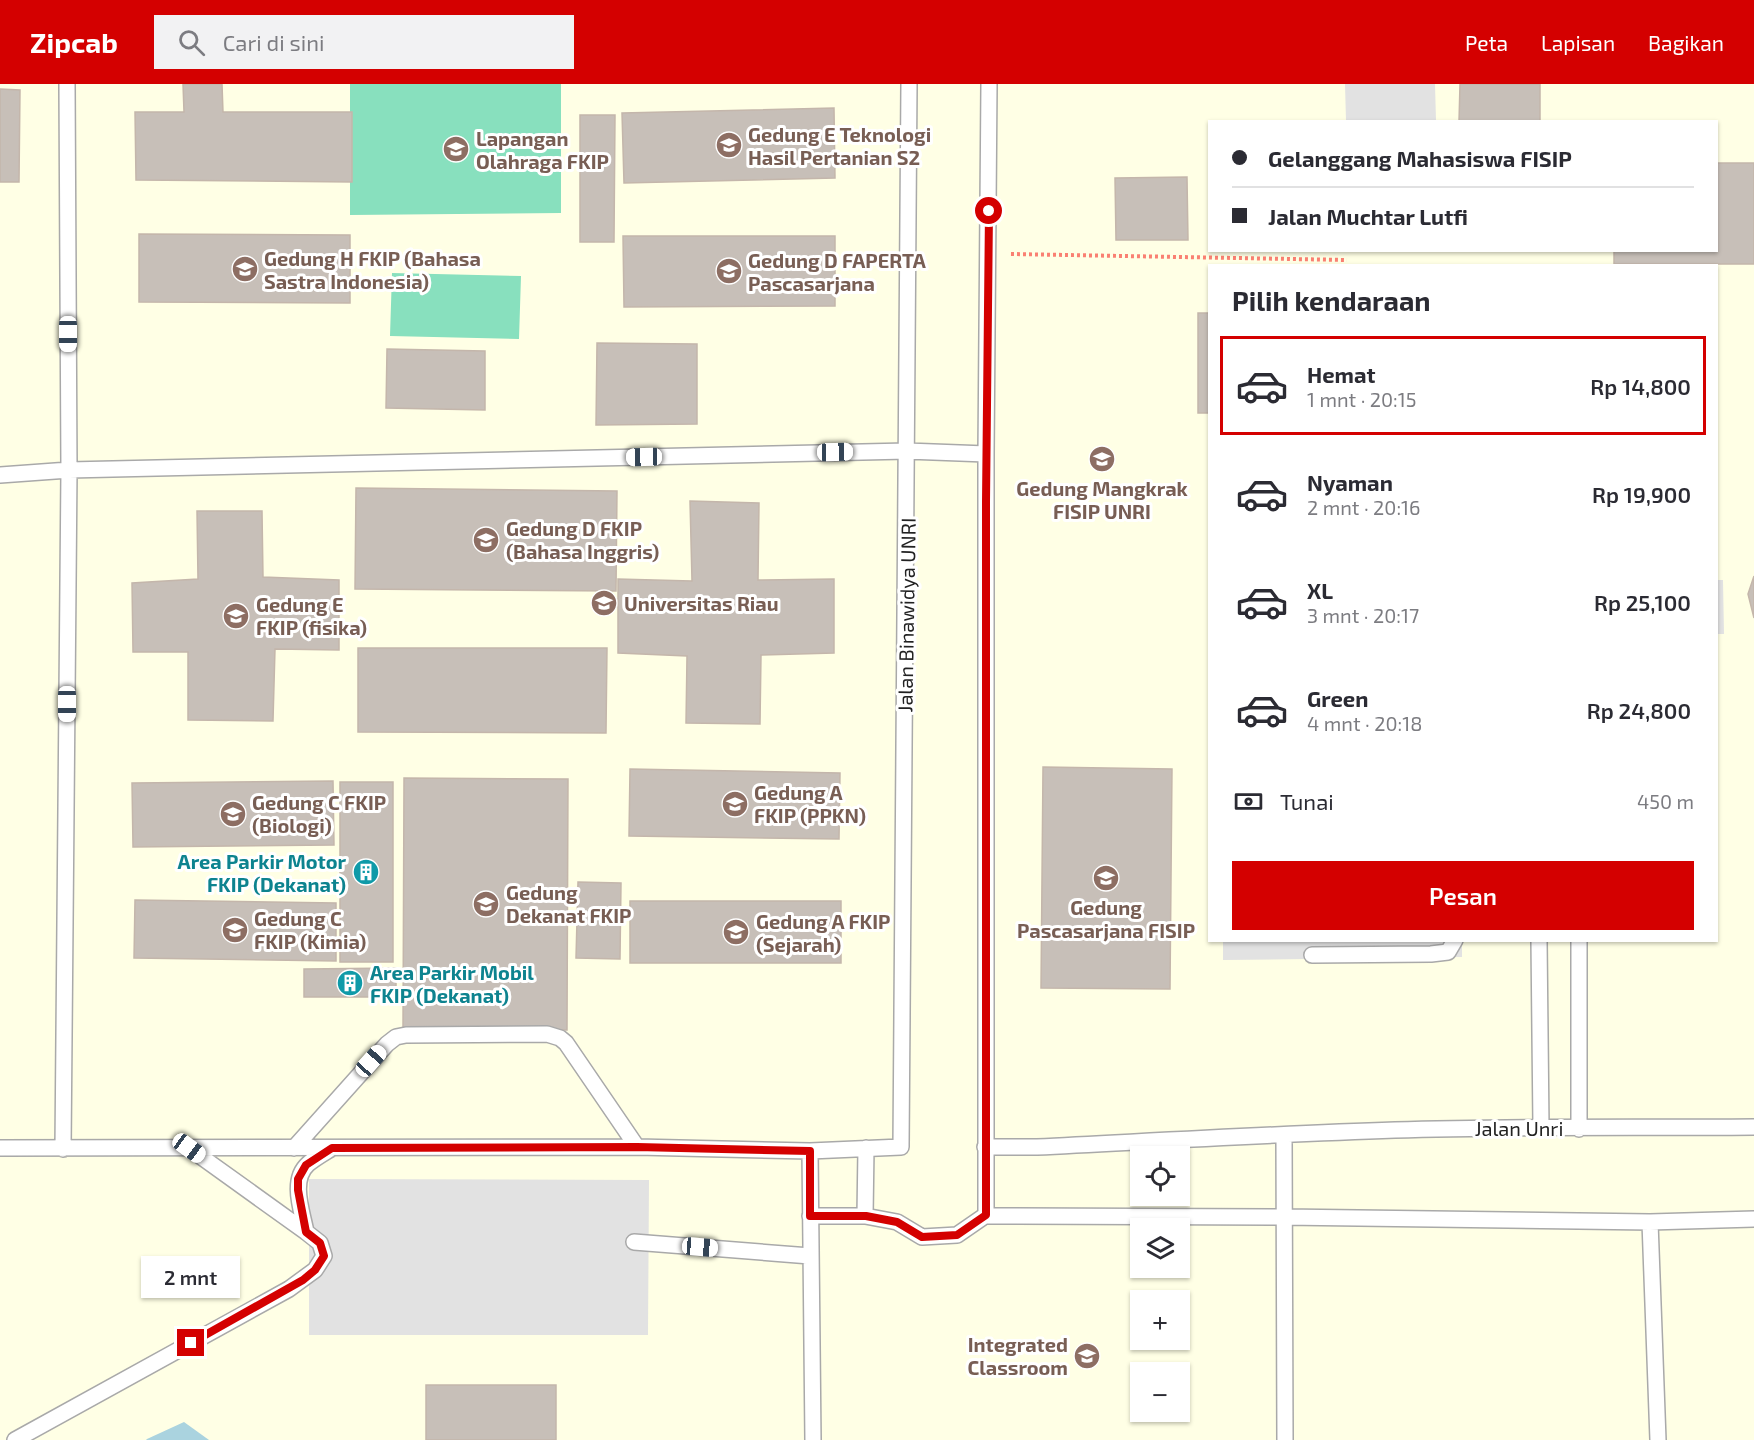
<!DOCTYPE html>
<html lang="id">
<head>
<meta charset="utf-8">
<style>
	body { margin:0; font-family:"Exo 2",sans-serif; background:#f2f2f3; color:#2b2b33; height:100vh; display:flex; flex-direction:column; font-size:22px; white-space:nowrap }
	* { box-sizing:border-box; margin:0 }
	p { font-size:20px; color:#7c7c81 }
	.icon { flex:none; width:33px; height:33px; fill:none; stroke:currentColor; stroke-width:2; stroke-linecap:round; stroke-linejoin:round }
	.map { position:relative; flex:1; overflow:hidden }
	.details { position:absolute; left:1208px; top:180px; width:510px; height:678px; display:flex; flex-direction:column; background:#fff; border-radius:0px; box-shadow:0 2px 4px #0004 }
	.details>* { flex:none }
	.guide { position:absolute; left:1208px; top:36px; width:510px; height:132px; border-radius:0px; box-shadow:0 2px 4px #0004; display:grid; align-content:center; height:132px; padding:0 24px; background:#fff }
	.buttons { position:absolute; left:1130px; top:1062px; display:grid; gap:12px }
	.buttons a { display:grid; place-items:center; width:60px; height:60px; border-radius:0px; background:#fff; box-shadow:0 2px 4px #0004; font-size:30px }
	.end { position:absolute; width:27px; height:27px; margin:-14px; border:8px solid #d40000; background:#fff; box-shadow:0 0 0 3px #fff }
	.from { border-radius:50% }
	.bubble { position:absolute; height:42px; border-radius:0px; background:#fff; box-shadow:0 2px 4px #0004; font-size:20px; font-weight:600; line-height:42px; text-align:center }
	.car { position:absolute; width:18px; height:36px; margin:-18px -9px; border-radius:8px; box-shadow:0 0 4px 2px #0007; background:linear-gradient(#fff 24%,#345 0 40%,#fff 0 76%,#345 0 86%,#fff 0) }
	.guide b { display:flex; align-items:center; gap:21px; height:57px; font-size:22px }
	.guide b+b { border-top:2px solid #e1e1e2 }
	.guide i { width:15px; height:15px; background:#2b2b33 }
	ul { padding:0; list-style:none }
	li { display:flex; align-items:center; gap:18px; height:99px; margin:0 12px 9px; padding:0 12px; border:3px solid transparent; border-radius:0px }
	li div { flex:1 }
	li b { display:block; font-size:22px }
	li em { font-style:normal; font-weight:600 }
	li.active { border-color:#d40000 }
	li>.icon { width:54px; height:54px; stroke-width:1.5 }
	h2 { padding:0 24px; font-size:27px; line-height:72px }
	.pay { display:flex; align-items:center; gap:15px; height:66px; padding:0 24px; font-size:22px }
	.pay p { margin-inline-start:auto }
	.button { display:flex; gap:12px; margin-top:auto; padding:12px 24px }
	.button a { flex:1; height:69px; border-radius:0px; background:#d40000; color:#fff; font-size:24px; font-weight:600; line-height:69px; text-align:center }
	header { display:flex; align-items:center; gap:36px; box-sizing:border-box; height:84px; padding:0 30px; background:#d40000; color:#fff }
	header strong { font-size:28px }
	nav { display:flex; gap:33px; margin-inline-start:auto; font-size:21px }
	.search { width:420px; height:54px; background:#f2f2f3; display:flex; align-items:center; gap:15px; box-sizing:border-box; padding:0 21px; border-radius:0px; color:#7c7c81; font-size:22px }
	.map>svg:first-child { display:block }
	.education { fill:#ffffe5; fill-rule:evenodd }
	.pitch { fill:#88e0be }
	.parking { fill:#e2e2e2 }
	.water { fill:#aad3df }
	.building { fill:#c7bfb8; stroke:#c4b6ab; stroke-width:1.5 }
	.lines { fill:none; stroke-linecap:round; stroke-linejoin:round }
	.service-casing { stroke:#a9a9a9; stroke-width:18 }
	.path { stroke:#fa8072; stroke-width:4; stroke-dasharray:3 3; stroke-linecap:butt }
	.service { stroke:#fff; stroke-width:15 }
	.route { stroke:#d40000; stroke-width:8 }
	.labels { text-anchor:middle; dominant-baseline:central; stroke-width:6; stroke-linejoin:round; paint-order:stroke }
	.education-label { font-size:20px; font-weight:bold; fill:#785e54; stroke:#fff; text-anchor:start }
	.street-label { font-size:20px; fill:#222; stroke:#fff }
	.culture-label { font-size:20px; font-weight:bold; fill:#0d838f; stroke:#fff; text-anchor:end }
</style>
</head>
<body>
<header>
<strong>Zipcab</strong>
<div class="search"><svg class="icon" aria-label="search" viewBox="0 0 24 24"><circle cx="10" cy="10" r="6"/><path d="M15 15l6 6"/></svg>Cari di sini</div>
<nav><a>Peta</a><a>Lapisan</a><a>Bagikan</a></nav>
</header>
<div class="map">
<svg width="1754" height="1356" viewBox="0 0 1754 1356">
	<rect width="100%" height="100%" fill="#f2efe9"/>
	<path class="education" d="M0 0H1754V1356H0ZM1209 38H1716V166H1209ZM1209 182H1716V856H1209ZM1140 1072H1179V1112H1140ZM1140 1144H1179V1184H1140ZM1140 1216H1179V1256H1140ZM1140 1288H1179V1328H1140Z"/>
	<path class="pitch" d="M350 0H561V129L350 131Z
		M392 189 521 192 519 255 390 252Z"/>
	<path class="parking" d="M1345 0H1435L1436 37H1346Z
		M1716 496H1723L1724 550H1716Z
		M1223 857H1462V873L1223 876Z
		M309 1095 649 1096 648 1251H309Z"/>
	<path class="water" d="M184 1338 209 1356H146L147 1355Z"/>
	<path class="building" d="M183 0H222L223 28H352V98L136 96 135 28H184Z
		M1460 0H1540V38H1459Z
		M0 5 20 6 19 98H0Z
		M834 24 835 94 624 99 622 29Z
		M580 31H615L614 158H580Z
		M1716 79H1754V180H1614V166H1716Z
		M1187 93 1188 156H1116L1115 94Z
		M139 150 350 151V219L139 218Z
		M623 152H835V222L624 223Z
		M1198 229H1209V329H1198Z
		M597 259 697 260V340L596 341Z
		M387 265 485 267V326L386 324Z
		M356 404 617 407 616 507 355 505Z
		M690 417 759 419 758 496 834 495V569L761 571 760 640 686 639 687 572 618 569V495L692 497Z
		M197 427H262L263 493 339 496V566L275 565 273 637 188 636V568H133L132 499 198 495Z
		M1754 492V534L1748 510Z
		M358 564H607L606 649 358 648Z
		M1043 683 1172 685 1170 905 1041 904Z
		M630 685 840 689 839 755 629 752Z
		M404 694 568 695 567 946 403 945Z
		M333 697 334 761 133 763 132 699Z
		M340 698H393V878H340Z
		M578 798 621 799 620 875 576 874Z
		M135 816 336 819V877L134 874Z
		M630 817H841V879H630Z
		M396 884V913H304V885Z
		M426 1301H556V1356H426Z"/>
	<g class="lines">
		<defs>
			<path id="service" d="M0 391 69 386 907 367 986 370
				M1539 856 1541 1043
				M1579 856V1045
				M1312 871 1431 870 1448 868 1455 856
				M1284 1052 1285 1356
				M985 1063H1037C1157 1057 1276 1050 1395 1046 1515 1042 1634 1044 1754 1043
				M0 1064 637 1063 810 1067 901 1063 909 0
				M294 1064 387 960 396 953 406 951 547 950 560 954 566 959 637 1063
				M63 1065 69 386 67 0
				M810 1067 813 1356
				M810 1132H865L897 1138 922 1153 957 1151 986 1131V370L989 0
				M865 1132 866 1064
				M985 1132 1284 1133 1650 1138 1754 1135
				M1650 1138 1658 1356
				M306 1148C302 1127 290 1096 308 1080 315 1074 324 1069 332 1064
				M634 1158 810 1172
				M15 1356 289 1205 315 1186 324 1172 320 1159 306 1148 189 1064"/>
		</defs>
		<use href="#service" class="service-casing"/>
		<path class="path" d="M1011 170 1347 176"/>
		<use href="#service" class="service"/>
	</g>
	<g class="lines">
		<path class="route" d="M191 1259 303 1196 315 1186 324 1172 320 1159 306 1148 298 1106V1095L306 1081 332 1064 637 1063 810 1067V1132H866L897 1138 922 1153 957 1151 986 1131V418L989 127"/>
	</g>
	<defs>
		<symbol id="university-disc" viewBox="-11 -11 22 22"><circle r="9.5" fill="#8d6e63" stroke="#fff"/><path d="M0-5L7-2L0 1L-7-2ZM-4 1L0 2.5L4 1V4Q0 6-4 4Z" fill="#fff"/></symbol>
		<symbol id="building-disc" viewBox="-11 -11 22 22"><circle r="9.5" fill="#0f9aa8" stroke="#fff"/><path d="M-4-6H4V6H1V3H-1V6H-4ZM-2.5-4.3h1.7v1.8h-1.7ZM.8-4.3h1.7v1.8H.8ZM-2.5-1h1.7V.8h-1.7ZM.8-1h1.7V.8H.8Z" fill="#fff"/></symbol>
	</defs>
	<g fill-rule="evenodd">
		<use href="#university-disc" x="714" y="46" width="30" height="30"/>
		<use href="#university-disc" x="441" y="50" width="30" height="30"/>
		<use href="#university-disc" x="230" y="170" width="30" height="30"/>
		<use href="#university-disc" x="714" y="172" width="30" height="30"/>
		<use href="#university-disc" x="1087" y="360" width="30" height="30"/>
		<use href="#university-disc" x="471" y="441" width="30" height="30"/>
		<use href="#university-disc" x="589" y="504" width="30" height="30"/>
		<use href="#university-disc" x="221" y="517" width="30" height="30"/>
		<use href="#university-disc" x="720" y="705" width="30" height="30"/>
		<use href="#university-disc" x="218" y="715" width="30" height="30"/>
		<use href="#building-disc" x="351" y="773" width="30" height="30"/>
		<use href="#university-disc" x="1091" y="779" width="30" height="30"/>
		<use href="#university-disc" x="471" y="805" width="30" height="30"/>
		<use href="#university-disc" x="220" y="831" width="30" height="30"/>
		<use href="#university-disc" x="721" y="833" width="30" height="30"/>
		<use href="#building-disc" x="335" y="884" width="30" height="30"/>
		<use href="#university-disc" x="1072" y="1257" width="30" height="30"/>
	</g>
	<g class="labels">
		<g class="education-label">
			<text x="748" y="50">Gedung E Teknologi<tspan x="748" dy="23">Hasil Pertanian S2</tspan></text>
			<text x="476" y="54">Lapangan<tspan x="476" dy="23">Olahraga FKIP</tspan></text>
			<text x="264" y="174">Gedung H FKIP (Bahasa<tspan x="264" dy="23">Sastra Indonesia)</tspan></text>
			<text x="748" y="176">Gedung D FAPERTA<tspan x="748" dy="23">Pascasarjana</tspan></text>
			<text x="1102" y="404" text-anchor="middle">Gedung Mangkrak<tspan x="1102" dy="23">FISIP UNRI</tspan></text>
			<text x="506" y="444">Gedung D FKIP<tspan x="506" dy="23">(Bahasa Inggris)</tspan></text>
			<text x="624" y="519">Universitas Riau</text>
			<text x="256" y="520">Gedung E<tspan x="256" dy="23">FKIP (fisika)</tspan></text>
			<text x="754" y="708">Gedung A<tspan x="754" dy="23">FKIP (PPKN)</tspan></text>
			<text x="252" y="718">Gedung C FKIP<tspan x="252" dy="23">(Biologi)</tspan></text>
			<text x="506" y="808">Gedung<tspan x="506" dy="23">Dekanat FKIP</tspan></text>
			<text x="1106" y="823" text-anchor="middle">Gedung<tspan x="1106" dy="23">Pascasarjana FISIP</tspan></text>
			<text x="254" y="834">Gedung C<tspan x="254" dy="23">FKIP (Kimia)</tspan></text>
			<text x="756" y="837">Gedung A FKIP<tspan x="756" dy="23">(Sejarah)</tspan></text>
			<text x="1068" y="1260" text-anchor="end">Integrated<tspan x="1068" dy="23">Classroom</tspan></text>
		</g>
		<g class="street-label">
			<text transform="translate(906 531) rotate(-89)">Jalan Binawidya UNRI</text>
			<text x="1519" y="1044">Jalan Unri</text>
		</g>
		<g class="culture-label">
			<text x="346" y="777">Area Parkir Motor<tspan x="346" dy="23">FKIP (Dekanat)</tspan></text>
			<text x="370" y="888" text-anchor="start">Area Parkir Mobil<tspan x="370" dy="23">FKIP (Dekanat)</tspan></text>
		</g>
	</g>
</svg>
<div class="buttons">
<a><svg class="icon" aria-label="locate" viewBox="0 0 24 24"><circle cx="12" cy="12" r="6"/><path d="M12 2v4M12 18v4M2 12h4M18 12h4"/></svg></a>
<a><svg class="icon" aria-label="layers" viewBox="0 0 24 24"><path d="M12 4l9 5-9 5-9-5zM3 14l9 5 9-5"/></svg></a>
<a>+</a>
<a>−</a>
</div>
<i class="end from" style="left:989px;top:127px"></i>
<i class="end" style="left:191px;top:1259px"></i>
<div class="bubble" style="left:141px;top:1172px;width:99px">2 mnt</div>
<i class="car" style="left:68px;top:250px;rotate:180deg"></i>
<i class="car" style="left:835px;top:368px;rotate:89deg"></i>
<i class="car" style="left:644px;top:373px;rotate:269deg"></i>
<i class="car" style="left:67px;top:620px;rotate:180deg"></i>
<i class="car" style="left:371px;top:977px;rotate:42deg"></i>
<i class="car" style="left:189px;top:1064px;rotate:126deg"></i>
<i class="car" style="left:700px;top:1163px;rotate:95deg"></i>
<div class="guide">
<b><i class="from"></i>Gelanggang Mahasiswa FISIP</b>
<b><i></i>Jalan Muchtar Lutfi</b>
</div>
<section class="details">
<h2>Pilih kendaraan</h2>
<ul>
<li class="active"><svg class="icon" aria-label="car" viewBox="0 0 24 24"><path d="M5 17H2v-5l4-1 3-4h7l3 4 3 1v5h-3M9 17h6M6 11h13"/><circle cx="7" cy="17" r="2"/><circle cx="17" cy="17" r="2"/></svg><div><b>Hemat</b><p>1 mnt · 20:15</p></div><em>Rp 14,800</em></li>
<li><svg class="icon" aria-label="car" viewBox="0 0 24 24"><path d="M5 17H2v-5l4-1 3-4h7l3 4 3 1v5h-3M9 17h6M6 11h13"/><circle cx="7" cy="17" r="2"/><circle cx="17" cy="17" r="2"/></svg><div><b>Nyaman</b><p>2 mnt · 20:16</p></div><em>Rp 19,900</em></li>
<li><svg class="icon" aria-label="car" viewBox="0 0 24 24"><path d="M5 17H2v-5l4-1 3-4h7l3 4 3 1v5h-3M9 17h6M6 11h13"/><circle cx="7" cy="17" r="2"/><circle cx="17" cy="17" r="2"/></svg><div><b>XL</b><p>3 mnt · 20:17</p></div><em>Rp 25,100</em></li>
<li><svg class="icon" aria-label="car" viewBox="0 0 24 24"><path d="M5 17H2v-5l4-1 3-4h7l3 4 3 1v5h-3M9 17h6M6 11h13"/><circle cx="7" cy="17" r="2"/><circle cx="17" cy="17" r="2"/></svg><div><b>Green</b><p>4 mnt · 20:18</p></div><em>Rp 24,800</em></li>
</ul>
<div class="pay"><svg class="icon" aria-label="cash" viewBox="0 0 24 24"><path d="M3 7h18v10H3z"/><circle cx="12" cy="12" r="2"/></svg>Tunai<p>450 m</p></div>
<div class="button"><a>Pesan</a></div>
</section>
</div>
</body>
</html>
